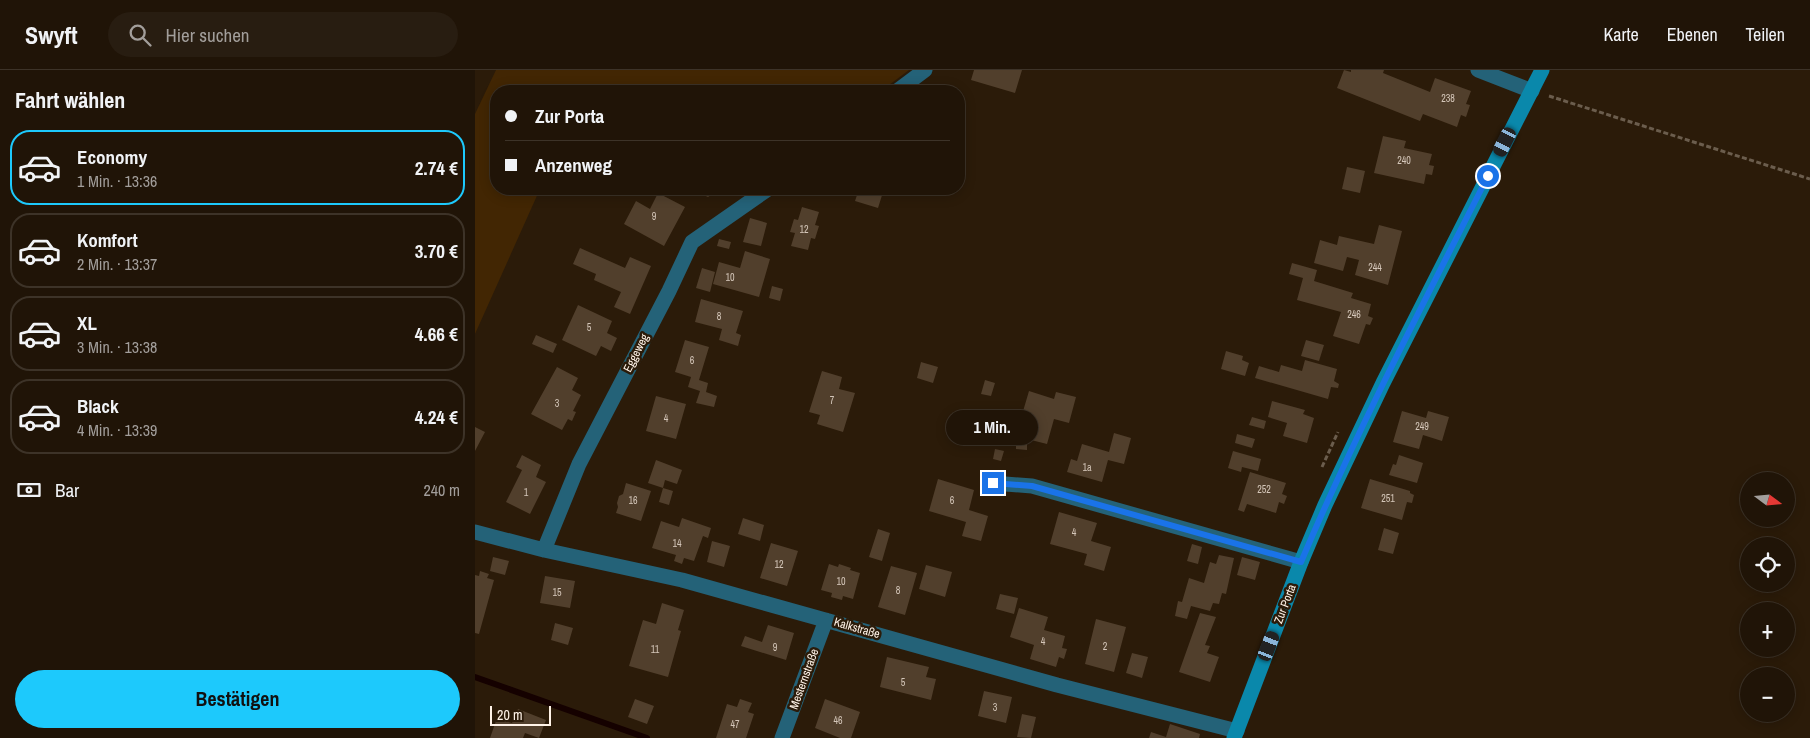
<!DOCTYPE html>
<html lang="de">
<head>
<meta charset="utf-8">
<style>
	body { margin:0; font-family:"Archivo Narrow",sans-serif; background:#281d11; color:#f1f3f6; height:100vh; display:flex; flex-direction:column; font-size:19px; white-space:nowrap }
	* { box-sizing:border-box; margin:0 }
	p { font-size:16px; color:#a29e9b }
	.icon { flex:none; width:28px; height:28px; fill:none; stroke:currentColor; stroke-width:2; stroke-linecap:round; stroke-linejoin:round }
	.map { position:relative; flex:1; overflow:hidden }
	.drawer { display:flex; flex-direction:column; background:#201407; width:475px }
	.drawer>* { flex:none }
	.guide { position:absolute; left:15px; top:15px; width:475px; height:110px; border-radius:20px; box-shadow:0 2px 12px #0003,0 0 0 1px #3d3328; display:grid; align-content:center; height:110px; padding:0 15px; background:#201407 }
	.needle { width:32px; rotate:106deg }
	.controls { position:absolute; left:1265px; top:402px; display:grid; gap:10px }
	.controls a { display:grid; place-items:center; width:55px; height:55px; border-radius:50%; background:#201407; box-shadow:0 2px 12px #0003,0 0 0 1px #3d3328; font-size:25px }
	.scale { position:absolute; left:15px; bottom:12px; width:61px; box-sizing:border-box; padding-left:5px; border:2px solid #fff3e8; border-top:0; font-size:14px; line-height:18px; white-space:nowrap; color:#fff3e8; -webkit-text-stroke:4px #2b1b09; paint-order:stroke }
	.end { position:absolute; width:22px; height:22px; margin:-11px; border:6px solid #1a73e8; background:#fff; box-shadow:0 0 0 2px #fff }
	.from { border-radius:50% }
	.bubble { position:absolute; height:35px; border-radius:18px; background:#201407; box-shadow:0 2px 12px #0003,0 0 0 1px #3d3328; font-size:16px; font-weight:700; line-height:35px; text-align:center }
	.car { position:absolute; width:15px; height:30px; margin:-15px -8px; border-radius:6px; box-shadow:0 0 4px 1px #0007; background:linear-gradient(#222 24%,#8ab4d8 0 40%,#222 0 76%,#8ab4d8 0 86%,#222 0) }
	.guide b { display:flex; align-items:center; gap:18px; height:48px; font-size:19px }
	.guide b+b { border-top:1px solid #3d3328 }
	.guide i { width:12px; height:12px; background:#f1f3f6 }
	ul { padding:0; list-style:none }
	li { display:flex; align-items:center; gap:15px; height:75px; margin:0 10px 8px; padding:0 5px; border:2px solid #3d3328; border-radius:20px }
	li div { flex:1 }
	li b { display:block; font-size:19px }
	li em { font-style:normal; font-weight:700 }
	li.active { border-color:#1dc9fc }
	li>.icon { width:45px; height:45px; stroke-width:1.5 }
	h2 { padding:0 15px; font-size:22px; line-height:60px }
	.pay { display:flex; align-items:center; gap:12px; height:55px; padding:0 15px; font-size:19px }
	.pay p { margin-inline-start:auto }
	.cta { display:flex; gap:10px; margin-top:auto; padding:10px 15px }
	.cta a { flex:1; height:58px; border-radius:30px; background:#1dc9fc; color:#111; font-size:20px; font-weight:700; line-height:58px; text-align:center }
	header { display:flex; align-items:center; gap:30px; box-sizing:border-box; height:70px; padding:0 25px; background:#201407; border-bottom:1px solid #3d3328 }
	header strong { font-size:24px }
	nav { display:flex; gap:28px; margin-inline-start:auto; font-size:18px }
	.search { width:350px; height:45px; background:#281d11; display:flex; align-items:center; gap:12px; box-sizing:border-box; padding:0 18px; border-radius:28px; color:#a29e9b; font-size:19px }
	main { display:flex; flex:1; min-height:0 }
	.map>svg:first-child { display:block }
	.green { fill:#422603 }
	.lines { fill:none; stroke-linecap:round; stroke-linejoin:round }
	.stream { stroke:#150100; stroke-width:6 }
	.building { fill:#513f2c }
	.path { stroke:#6b5d4d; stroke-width:3; stroke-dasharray:5 2.5; stroke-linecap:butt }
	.street { stroke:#246278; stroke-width:15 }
	.secondary { stroke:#0a88ab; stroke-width:15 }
	.route { stroke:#1a73e8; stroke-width:6 }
	.labels { text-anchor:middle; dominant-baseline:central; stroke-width:5; stroke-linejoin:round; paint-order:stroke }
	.number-label { font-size:10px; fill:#d4c6b9 }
	.street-label { font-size:12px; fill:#fff3e8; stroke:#2b1b09 }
</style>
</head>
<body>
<header>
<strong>Swyft</strong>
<div class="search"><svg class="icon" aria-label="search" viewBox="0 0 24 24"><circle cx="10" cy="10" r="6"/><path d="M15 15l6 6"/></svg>Hier suchen</div>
<nav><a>Karte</a><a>Ebenen</a><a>Teilen</a></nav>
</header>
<main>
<section class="drawer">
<h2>Fahrt wählen</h2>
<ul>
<li class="active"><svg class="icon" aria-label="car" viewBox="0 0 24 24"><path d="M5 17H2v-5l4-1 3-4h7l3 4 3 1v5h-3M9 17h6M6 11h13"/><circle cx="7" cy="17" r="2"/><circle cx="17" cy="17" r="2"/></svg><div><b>Economy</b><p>1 Min. · 13:36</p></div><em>2.74 €</em></li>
<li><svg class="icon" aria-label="car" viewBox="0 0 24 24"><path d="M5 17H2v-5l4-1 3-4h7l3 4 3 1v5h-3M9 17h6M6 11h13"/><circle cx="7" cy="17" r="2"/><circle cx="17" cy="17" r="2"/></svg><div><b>Komfort</b><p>2 Min. · 13:37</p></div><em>3.70 €</em></li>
<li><svg class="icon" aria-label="car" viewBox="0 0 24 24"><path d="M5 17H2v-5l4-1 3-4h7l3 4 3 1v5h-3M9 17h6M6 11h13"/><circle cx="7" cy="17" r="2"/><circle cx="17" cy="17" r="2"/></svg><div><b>XL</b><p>3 Min. · 13:38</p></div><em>4.66 €</em></li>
<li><svg class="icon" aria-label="car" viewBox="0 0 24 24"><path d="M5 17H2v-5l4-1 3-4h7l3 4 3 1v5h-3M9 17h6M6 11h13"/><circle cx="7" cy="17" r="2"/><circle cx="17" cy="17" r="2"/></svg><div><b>Black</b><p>4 Min. · 13:39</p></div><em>4.24 €</em></li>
</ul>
<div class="pay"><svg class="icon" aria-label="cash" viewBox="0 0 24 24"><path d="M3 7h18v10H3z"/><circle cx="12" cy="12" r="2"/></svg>Bar<p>240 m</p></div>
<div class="cta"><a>Bestätigen</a></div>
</section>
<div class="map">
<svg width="1335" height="668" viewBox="0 0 1335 668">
	<rect width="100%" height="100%" fill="#2b1b09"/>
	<path class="green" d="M21 0H434L406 21H21V119H65L0 264V44Z"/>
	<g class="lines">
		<path class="stream" d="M0 607 172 668"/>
	</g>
	<path class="building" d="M499 0H547L540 23 496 10Z
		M869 0 876 2V0H909L908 3 955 22 960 8 996 21 991 34 995 35 991 47 986 45 982 57 948 44 945 51 862 18Z
		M908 66 931 71 929 78 957 84 954 95 959 96 957 105 951 104 949 114 899 103Z
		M872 97 890 101 885 123 867 119Z
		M216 119H245L233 127Z
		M384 119H409L403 138 380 131Z
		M183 123 210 137 189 176 149 154 161 131 175 139Z
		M327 137 344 142 340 155 344 156 340 169 336 168 333 180 316 176 320 163 315 162 319 149 323 150Z
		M275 148 292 153 286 176 268 172Z
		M904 155 927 161 913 215 880 205 884 190 872 187 868 201 839 193 845 170 862 175 864 166 899 174Z
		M244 169 256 172 254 179 242 176Z
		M105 178 150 198 155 187 176 196 155 244 139 237 146 222 119 210 121 204 98 194Z
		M270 181 295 189 284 227 238 214 244 192 265 198Z
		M817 193 842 200 839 211 878 223 876 228 896 234 893 246 898 248 895 255 891 254 884 274 858 266 866 242 822 230 828 208 814 204Z
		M227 198 240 202 235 222 221 218Z
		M297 216 308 219 305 231 294 228Z
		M226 229 268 241 261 263 266 265 263 276 244 270 247 259 220 252Z
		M103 235 137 251 132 263 142 268 136 281 126 276 121 286 87 270Z
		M61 265 82 274 78 283 57 274Z
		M210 270 234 277 224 310 233 313 231 322 242 326 239 337 221 333 225 321 213 317 216 307 200 302Z
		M831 270 849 275 844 291 826 286Z
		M751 281 768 286 767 290 774 293 770 306 746 299Z
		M830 290 862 299 859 311 864 314 863 318 856 317 853 329 780 308 784 296 804 302 806 295 827 301Z
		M446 292 463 297 458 313 442 308Z
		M82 297 103 308 97 320 106 325 98 341 101 342 97 351 93 349 87 360 56 344Z
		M347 301 367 307 364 319 380 323 368 362 342 354 345 345 334 342Z
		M510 310 520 313 516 326 506 324Z
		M554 321 579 329 581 322 601 327 594 353 579 349 572 374 552 369V380L541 379V365Z
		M181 326 211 334 201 369 171 361Z
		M797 331 830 340 828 344 839 348 832 373 808 366 812 353 793 347Z
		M927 341 951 348 953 341 974 347 967 371 948 365 944 379 918 372Z
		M777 347 791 351 789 359 774 355Z
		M0 357 10 362 0 381Z
		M639 363 656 368 649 394 633 390 627 412 592 402 596 389 602 391 607 374 634 382Z
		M762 364 780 369 777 378 760 373Z
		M520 379 529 381 526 391 518 389Z
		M758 381 786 389 783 401 767 397 766 402 753 398Z
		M47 385 66 395 61 407 71 412 55 444 31 432 47 400 41 397Z
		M924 385 948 393 942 413 914 405 918 394 921 395Z
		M181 390 207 400 202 414 190 410 188 418 173 413Z
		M775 402 811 413 807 424 812 426 809 434 804 432 801 443 772 434 769 442 763 440Z
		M463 409 499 420 494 440 513 446 506 471 487 466 491 452 454 441Z
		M895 409 935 421V423L939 425 937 433 932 432 927 450 886 438Z
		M151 413 176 421 166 451 141 443 143 437 142 433 144 426 148 424Z
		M188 418 198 421 194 435 184 432Z
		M584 442 622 453 616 471 636 477 629 501 609 495 612 484 575 474Z
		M207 448 236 458 233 468 228 466 219 491 209 488 207 494 199 491 201 485 177 478 186 451 204 457Z
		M268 448 289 455 285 471 263 464Z
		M909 458 924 463 918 484 903 480Z
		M403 459 415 463 407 491 394 487Z
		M237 471 255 476 249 497 232 492Z
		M296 473 323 481 312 516 285 508Z
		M717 474 727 477 723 494 712 491Z
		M744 485 759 488 751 524 747 523 744 534 738 533 735 541 716 536 712 549 700 546 703 531 707 532 714 508 729 513 735 492 741 494Z
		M18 487 34 491 30 505 15 501Z
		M767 487 785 492 780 510 762 505Z
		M354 494 363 497 364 494 376 498 375 500 385 503 378 529 368 526 367 530 356 527 357 523 346 520Z
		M451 495 477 502 470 527 444 519Z
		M416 496 442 503 430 545 403 537Z
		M5 501 14 504 12 508 19 510 4 564 0 563V505L4 506Z
		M70 506 100 511 95 538 65 533Z
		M525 524 543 528 539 544 521 539Z
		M187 533 209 540 203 560 206 561 193 607 154 596 168 550 181 554Z
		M544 538 573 547 569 560 590 566 587 578 592 579 589 589 584 587 581 597 555 589 559 575 535 567Z
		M725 543 741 547 730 575 735 576 732 583 744 587 735 612 704 602Z
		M621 549 651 557 639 602 610 594Z
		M80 553 98 558 93 575 76 570Z
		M293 555 319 563 311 590 266 576 270 566 287 572Z
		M657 583 673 587 667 608 651 603Z
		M412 587 454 597 451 607 461 609 456 630 405 617Z
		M509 621 537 627 531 653 503 646Z
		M160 629 179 636 172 654 153 647Z
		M265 629 277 633 273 642 279 644 271 668H241L252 634 262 637Z
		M350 629 385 642 376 668H365L340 658Z
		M43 639 71 650 64 668 50 663 48 668H15L22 648 37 653Z
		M547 644 561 647 556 668 542 667Z
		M695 654 725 664 724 668H674L676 662 691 667Z"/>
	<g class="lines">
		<path class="path" d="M1074 26 1335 109
			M847 397 863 362"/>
		<path class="street" d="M1003 0 1057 21
			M422 21 450 0
			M518 413 557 416 826 492
			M0 462 69 480 207 510 582 615 762 661
			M69 480 104 394 194 221 217 172 293 119
			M307 668 351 550"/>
		<path class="secondary" d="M759 668 826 492 850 435 908 313 1067 0"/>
	</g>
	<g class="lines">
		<path class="route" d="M518 413 557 416 826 492C882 360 948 234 1013 106"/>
	</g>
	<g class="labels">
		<g class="number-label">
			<text x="973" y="28">238</text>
			<text x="929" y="90">240</text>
			<text x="179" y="146">9</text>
			<text x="329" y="159">12</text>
			<text x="900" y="197">244</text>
			<text x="255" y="207">10</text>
			<text x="879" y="244">246</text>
			<text x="244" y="246">8</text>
			<text x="114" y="257">5</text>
			<text x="217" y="290">6</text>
			<text x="357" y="330">7</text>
			<text x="82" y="333">3</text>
			<text x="191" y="348">4</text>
			<text x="947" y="356">249</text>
			<text x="612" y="397">1a</text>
			<text x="789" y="419">252</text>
			<text x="51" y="422">1</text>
			<text x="913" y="428">251</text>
			<text x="158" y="430">16</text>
			<text x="477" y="430">6</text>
			<text x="599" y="462">4</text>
			<text x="202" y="473">14</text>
			<text x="304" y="494">12</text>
			<text x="366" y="511">10</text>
			<text x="423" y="520">8</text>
			<text x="82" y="522">15</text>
			<text x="568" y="571">4</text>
			<text x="630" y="576">2</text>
			<text x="300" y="577">9</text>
			<text x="180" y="579">11</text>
			<text x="428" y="612">5</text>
			<text x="520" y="637">3</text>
			<text x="363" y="650">46</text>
			<text x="260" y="654">47</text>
		</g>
		<g class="street-label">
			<text transform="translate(161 283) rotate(-63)">Eggeweg</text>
			<text transform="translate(810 534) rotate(-69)">Zur Porta</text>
			<text transform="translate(382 558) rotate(16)">Kalkstraße</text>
			<text transform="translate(329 609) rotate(-70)">Mesternstraße</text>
		</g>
	</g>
</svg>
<div class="controls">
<a><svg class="needle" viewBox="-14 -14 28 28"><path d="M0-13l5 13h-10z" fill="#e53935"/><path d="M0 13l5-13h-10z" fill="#a29e9b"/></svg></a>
<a><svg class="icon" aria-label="locate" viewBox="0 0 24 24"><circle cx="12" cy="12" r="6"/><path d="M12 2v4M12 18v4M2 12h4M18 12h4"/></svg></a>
<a>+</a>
<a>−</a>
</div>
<div class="scale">20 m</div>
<i class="end from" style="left:1013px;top:106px"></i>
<i class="end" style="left:518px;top:413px"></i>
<div class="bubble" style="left:471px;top:340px;width:92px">1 Min.</div>
<i class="car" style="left:1030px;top:72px;rotate:207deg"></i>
<i class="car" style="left:794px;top:576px;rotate:21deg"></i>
<div class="guide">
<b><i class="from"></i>Zur Porta</b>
<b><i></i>Anzenweg</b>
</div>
</div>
</main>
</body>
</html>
